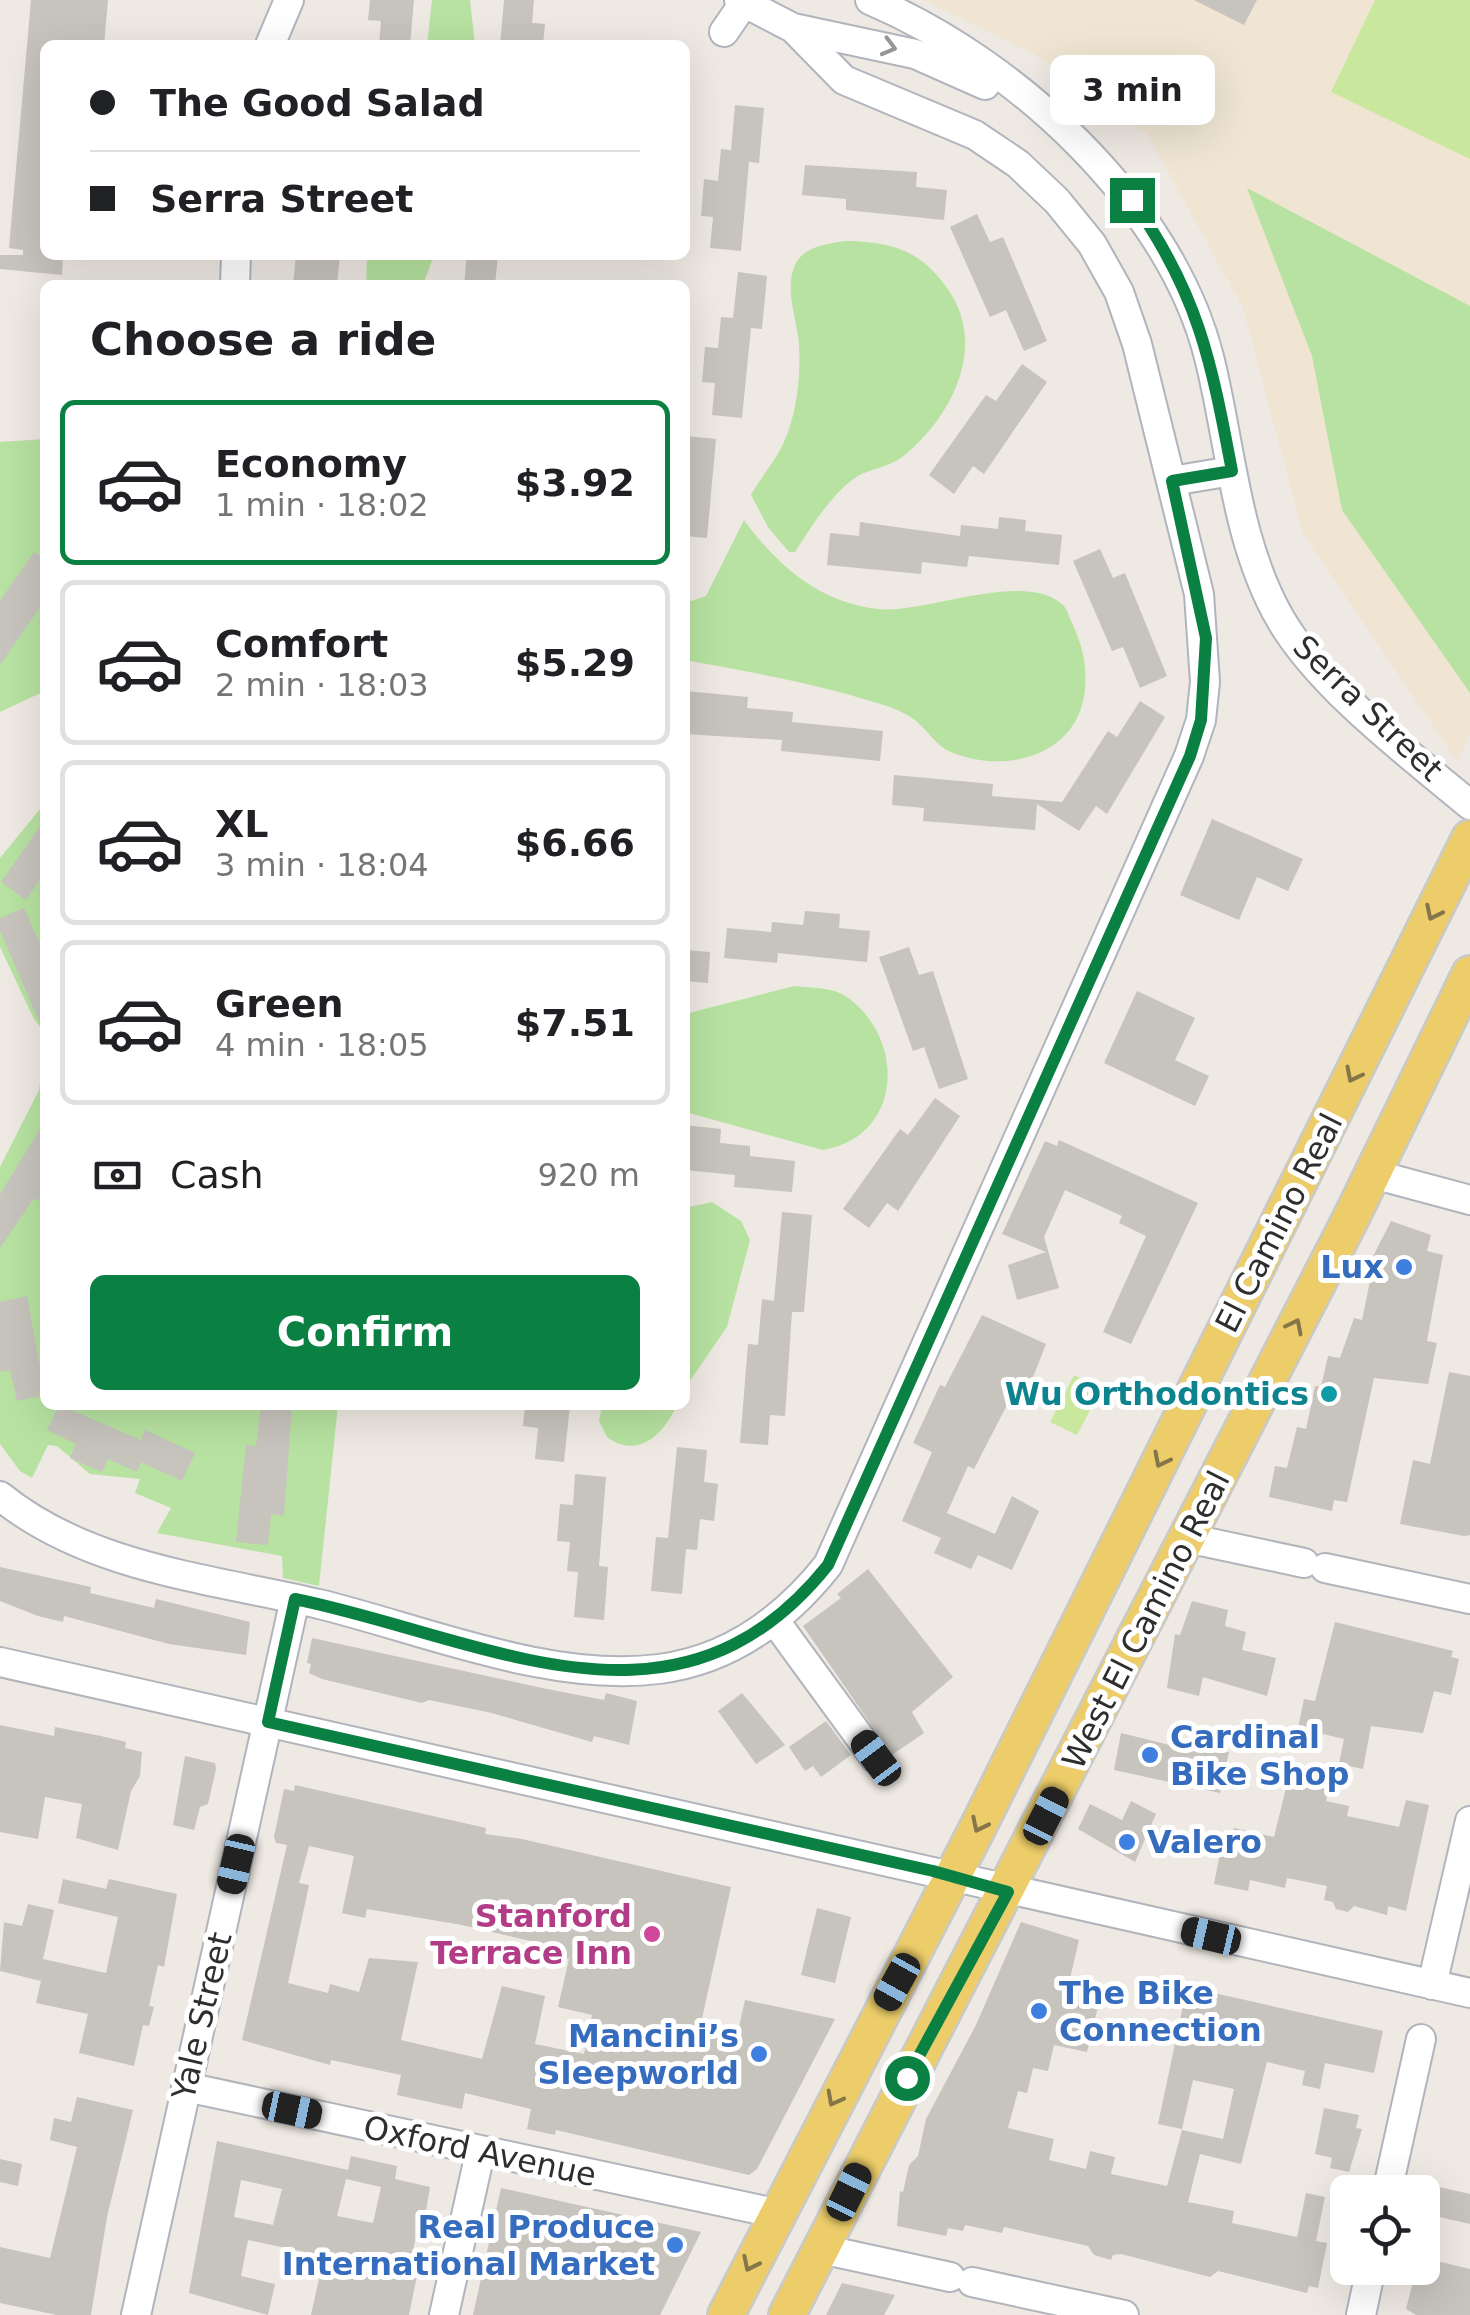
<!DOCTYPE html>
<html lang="en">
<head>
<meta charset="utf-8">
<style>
	body { margin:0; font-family:"DejaVu Sans",sans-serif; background:#f6f6f6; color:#202124; height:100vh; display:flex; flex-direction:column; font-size:38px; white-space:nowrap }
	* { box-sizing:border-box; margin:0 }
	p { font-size:32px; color:#757577 }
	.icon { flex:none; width:55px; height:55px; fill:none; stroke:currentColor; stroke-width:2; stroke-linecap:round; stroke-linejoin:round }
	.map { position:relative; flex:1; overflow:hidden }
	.side { position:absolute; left:40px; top:280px; width:650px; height:1130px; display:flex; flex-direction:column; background:#fff; border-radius:15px; box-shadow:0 10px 40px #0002 }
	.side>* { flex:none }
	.banner { position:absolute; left:40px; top:40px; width:650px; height:220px; border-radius:15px; box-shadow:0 10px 40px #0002; display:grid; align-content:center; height:220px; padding:0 50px; background:#fff }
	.tools { position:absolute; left:1330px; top:2175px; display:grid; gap:20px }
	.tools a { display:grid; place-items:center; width:110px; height:110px; border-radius:15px; background:#fff; box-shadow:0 10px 40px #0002; font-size:50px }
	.end { position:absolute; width:45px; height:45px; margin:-22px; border:12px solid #0b8043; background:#fff; box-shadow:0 0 0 5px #fff }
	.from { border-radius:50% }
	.bubble { position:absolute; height:70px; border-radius:15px; background:#fff; box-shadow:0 10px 40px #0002; font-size:32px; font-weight:700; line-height:70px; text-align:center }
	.car { position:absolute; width:30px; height:60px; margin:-30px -15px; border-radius:12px; box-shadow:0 0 8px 2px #0007; background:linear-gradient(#222 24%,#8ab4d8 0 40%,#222 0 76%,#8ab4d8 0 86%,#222 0) }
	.banner b { display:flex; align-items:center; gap:35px; height:95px; font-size:38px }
	.banner b+b { border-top:2px solid #e0e0e0 }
	.banner i { width:25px; height:25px; background:#202124 }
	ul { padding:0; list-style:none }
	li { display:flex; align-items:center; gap:30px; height:165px; margin:0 20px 15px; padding:0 30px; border:5px solid #e0e0e0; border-radius:15px }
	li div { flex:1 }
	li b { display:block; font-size:38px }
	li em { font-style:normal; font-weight:700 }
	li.active { border-color:#0b8043 }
	li>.icon { width:90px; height:90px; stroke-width:1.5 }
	h2 { padding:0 50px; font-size:45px; line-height:120px }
	.pay { display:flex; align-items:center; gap:25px; height:110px; padding:0 50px; font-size:38px }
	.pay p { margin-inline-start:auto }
	.cta { display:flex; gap:20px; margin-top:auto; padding:20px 50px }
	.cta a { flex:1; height:115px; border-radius:15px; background:#0b8043; color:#fff; font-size:40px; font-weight:700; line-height:115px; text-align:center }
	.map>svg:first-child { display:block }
	.education { fill:#efe5d2 }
	.green { fill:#b7e2a1 }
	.pitch { fill:#c9e89d }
	.building { fill:#c7c3bd; fill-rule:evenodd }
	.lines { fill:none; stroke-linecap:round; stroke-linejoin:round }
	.minor-casing { stroke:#b2b4bd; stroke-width:32 }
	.major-casing { stroke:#c9c9c9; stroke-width:40 }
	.minor { stroke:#fff; stroke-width:28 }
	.major { stroke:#eccd69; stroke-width:35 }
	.oneway { stroke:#969696 }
	.oneway2 { stroke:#847649 }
	.route { stroke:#0b8043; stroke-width:12 }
	.shop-dot { fill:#3f7fe0; stroke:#fff; stroke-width:4 }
	.culture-dot { fill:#0f9aa8; stroke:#fff; stroke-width:4 }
	.hotel-dot { fill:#d1479c; stroke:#fff; stroke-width:4 }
	.labels { text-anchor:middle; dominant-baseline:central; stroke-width:10; stroke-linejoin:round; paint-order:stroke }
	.street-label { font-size:32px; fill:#2e2e2e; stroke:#fff }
	.shop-label { font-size:32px; font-weight:bold; fill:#366cbe; stroke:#fff; text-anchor:end }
	.culture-label { font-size:32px; font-weight:bold; fill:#0d838f; stroke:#fff; text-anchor:end }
	.hotel-label { font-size:32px; font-weight:bold; fill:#b23c85; stroke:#fff; text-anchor:end }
</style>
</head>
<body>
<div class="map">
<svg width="1470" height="2315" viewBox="0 0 1470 2315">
	<rect width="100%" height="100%" fill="#eee9e2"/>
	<path class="education" d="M923 0H1470V735L1457 761 1303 534 1243 308 1147 134 1038 56Z"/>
	<path class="green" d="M432 0H470L475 45H427Z
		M1247 188 1470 306V693L1342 510 1312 356Z
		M846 241C894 242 922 251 949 291 988 348 950 420 901 458 887 468 866 469 852 480 829 498 811 527 795 552H789L768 527 751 495C761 477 776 460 784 442 797 413 801 375 799 344 797 318 785 293 794 267 802 246 827 244 846 241Z
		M367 255H434L423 285H366Z
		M45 439V691L0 712V442Z
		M744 520C777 565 819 603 878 609 925 614 1025 569 1063 605 1067 609 1070 619 1073 625 1083 648 1087 665 1085 690 1078 756 1006 775 951 752 934 745 926 727 912 718 902 711 888 706 877 703 814 683 750 672 685 660V603L706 596Z
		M45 803V1033L34 1019 0 947V858Z
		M794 986C811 988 833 987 847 997 907 1040 902 1137 823 1150L685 1112V1014Z
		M45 1040V1405H338L319 1586 283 1578 282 1556 157 1533 171 1508 135 1493 140 1479 90 1474 57 1446 48 1445 32 1478 20 1471 0 1444V1167L39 1090Z
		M712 1202 741 1221 750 1240 727 1327 685 1388V1208Z
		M602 1405H677C664 1434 638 1460 607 1437L599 1421Z"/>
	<path class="pitch" d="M1375 0H1470V159L1331 92Z
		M1074 1375 1101 1389 1077 1435 1050 1422Z"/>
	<path class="building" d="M31 0H108L104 45H45V255H63L62 275 0 269V255H23V250L9 248Z
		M370 0H414L410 45H379L381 21 368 20Z
		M504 0H534L532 23 545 24 543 45H500Z
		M1194 0H1257L1244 25Z
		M735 105 764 108 759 163 749 162 741 251 710 248 713 217 701 216 704 179 718 181 721 149 731 150Z
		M805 165 917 172 916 187 947 190 944 220 846 210V199L802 195Z
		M977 214 990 242 1003 237 1047 341 1024 351 1006 310 990 317 950 227Z
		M296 255H340L337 285H293Z
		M467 255H498L495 285H464Z
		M738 272 767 276 762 329 751 328 742 418 712 415 715 383 702 382 705 347 718 348 721 317 733 318Z
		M1022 364 1047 382 984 474 973 466 954 494 929 475 986 395 996 401Z
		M686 436 716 439 707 538 685 536Z
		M999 517 1026 520 1025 531 1062 535 1059 565 969 556 967 567 922 562 921 574 827 565 830 533 859 536 860 522 960 536 961 525 998 529Z
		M1100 549 1113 578 1125 573 1167 676 1140 688 1123 647 1112 651 1073 561Z
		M34 552 45 560V600L0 665V601Z
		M685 691 748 697 747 708 793 712 792 722 883 731 880 761 781 751 782 740 685 734Z
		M1140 701 1165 717 1107 814 1096 806 1079 831 1037 804 1035 830 923 821 924 808 892 805 894 775 993 784 992 796 1062 802 1108 731 1117 737Z
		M45 819V872L26 900 1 882Z
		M1212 819 1303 859 1288 891 1257 877 1239 920 1180 895Z
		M24 908 45 956V1035L0 931V918Z
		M805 911 840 914 839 928 870 931 867 962 778 953 777 963 724 958 727 928 771 932 772 922 803 925Z
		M909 947 919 975 933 971 968 1079 939 1089 924 1047 913 1051 879 957Z
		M685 950 710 952 708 983 685 981Z
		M1137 991 1195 1018 1175 1060 1209 1076 1195 1106 1104 1063Z
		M935 1098 960 1116 898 1211 887 1203 869 1228 843 1209 900 1129 908 1135Z
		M45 1121V1205L34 1198 0 1248V1194Z
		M685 1125 721 1129 720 1143 750 1146V1156L795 1161 792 1192 734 1187 735 1175 685 1170Z
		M1059 1140 1198 1203 1131 1344 1103 1332 1146 1236 1119 1223 1122 1216 1065 1190 1044 1237 1059 1288 1017 1300 1008 1265 1046 1252 1002 1234 1045 1141 1057 1146Z
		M782 1212 812 1215 804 1312H792L785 1416 770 1415 768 1445 740 1443 748 1344 758 1345 762 1299 774 1301Z
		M1391 1221 1431 1235 1427 1251 1443 1255 1427 1341 1437 1343 1428 1384 1374 1378 1347 1502 1334 1500 1332 1511 1269 1497 1275 1466 1287 1468 1297 1427 1306 1429 1315 1386 1321 1387 1328 1356 1340 1358 1354 1318 1362 1320 1370 1281 1362 1278Z
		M27 1296 45 1395 17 1401 10 1370 0 1372V1302Z
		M982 1315 1046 1344 1021 1408 1008 1403 974 1469 968 1466 947 1513 995 1534 1012 1496 1039 1511 1012 1570 978 1555 971 1569 934 1553 941 1538 902 1521 932 1452 913 1443 940 1385 945 1387Z
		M1449 1372 1470 1376V1535L1464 1536 1400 1524 1413 1460 1430 1464Z
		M59 1405 141 1440 145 1430 195 1453 182 1481 141 1462 137 1472 108 1459 102 1472 70 1458 76 1444 47 1430Z
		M261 1405H292L284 1516 271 1514 268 1545 236 1542 246 1445 256 1446Z
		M525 1405H570L564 1462 535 1459 538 1428 523 1426Z
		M677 1447 707 1450 704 1482 718 1484 714 1521 700 1519 697 1550 686 1549 682 1594 651 1591 656 1537 668 1538Z
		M575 1474 606 1477 599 1566 608 1567 604 1620 574 1617 578 1572 567 1571 570 1542 557 1541 560 1504 573 1505Z
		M0 1567 91 1587 90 1593 154 1608 156 1599 250 1622 246 1655 169 1644 64 1616 63 1622 38 1616 0 1601Z
		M868 1569 953 1677 912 1712 924 1733 892 1755 803 1626 841 1598 837 1594Z
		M1192 1601 1228 1610 1225 1626 1246 1632 1242 1650 1276 1658 1267 1696 1203 1677 1199 1696 1167 1688 1175 1634 1180 1635Z
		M1335 1622 1453 1651 1451 1657 1459 1659 1451 1695 1434 1691 1423 1733 1371 1726 1363 1769 1339 1764 1344 1739 1298 1728 1304 1699 1315 1701Z
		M312 1638 542 1688 604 1700 606 1693 637 1701 629 1745 594 1736 592 1742 492 1713 429 1700 422 1703 322 1679 309 1673 311 1664 307 1663Z
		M742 1693 785 1745 756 1764 718 1711Z
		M826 1721 851 1755 821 1777 813 1766 805 1771 789 1747Z
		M0 1725 54 1736 55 1727 101 1736 126 1742 125 1748 142 1752 140 1776 131 1791 118 1850 76 1838 82 1804 45 1797 38 1839 0 1832Z
		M1121 1733 1202 1753 1203 1747 1229 1752 1220 1793 1114 1770Z
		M185 1756 215 1763 216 1769 208 1804 200 1807 194 1830 173 1825Z
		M1300 1778 1330 1784 1326 1801 1349 1806 1347 1816 1399 1827 1406 1800 1429 1805 1406 1911 1388 1906 1387 1915 1354 1906 1348 1912 1336 1909 1333 1902 1324 1900 1327 1886 1287 1878 1285 1888 1250 1880 1248 1891 1214 1884 1223 1838 1231 1840 1234 1828 1274 1837 1288 1780 1299 1782Z
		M295 1785 486 1828 485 1834 522 1839 731 1887 701 2023 738 2031 745 2000 835 2019 757 2169 749 2175 556 2130 555 2135 527 2129 531 2109 465 2093 462 2109 397 2095 401 2075 331 2060 330 2065 242 2040 287 1845 276 1843 274 1837 284 1789 294 1791ZM309 1846 354 1856 342 1913 365 1918 367 1909 462 1925 539 1943 537 1951 569 1959 558 2007 592 2015 584 2054 535 2044 545 1996 502 1986 482 2059 401 2040 418 1962 369 1958 359 1992 330 1984 328 1993 288 1983 309 1885 299 1883Z
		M1131 1801 1156 1814 1135 1862 1078 1829 1090 1804 1122 1820Z
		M63 1879 106 1889 109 1879 177 1894 164 1967 158 1965 149 2006 154 2007 149 2026 143 2025 134 2066 79 2053 88 2014 36 2003 41 1981 0 1971 4 1922 22 1926 28 1904 54 1910 43 1959 106 1973 118 1917 58 1903Z
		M817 1908 851 1917 835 1983 801 1975Z
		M1021 1922 1079 1940 1067 1991 1100 1998 1087 2052 1054 2045 1048 2071 1033 2068 1027 2093 1018 2091 1008 2128 1054 2139 1049 2160 1086 2169 1090 2151 1115 2157 1111 2174 1167 2186 1182 2130 1223 2139 1234 2089 1193 2080 1182 2129 1158 2124 1187 1987 1383 2031 1374 2073 1325 2063 1320 2089 1302 2085 1305 2071 1267 2062 1241 2164 1200 2154 1188 2202 1234 2211 1232 2223 1297 2237 1306 2193 1325 2197 1316 2241 1327 2243 1318 2288 1309 2286 1307 2293 1218 2271 1210 2277 1121 2254 1113 2255 1111 2260 1094 2255 1088 2246 1004 2227 1002 2233 965 2225 963 2231 948 2228 946 2236 897 2226 900 2191 903 2192 909 2165 918 2156 926 2119 976 2025Z
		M77 2097 133 2110 107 2217 91 2315H57L0 2303V2247L50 2258 77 2147 50 2140 54 2118 71 2122Z
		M1324 2108 1359 2115 1356 2128 1362 2129 1349 2172 1330 2168 1332 2158 1315 2154Z
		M217 2141 348 2170 351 2156 397 2166 395 2179 430 2187 424 2223 419 2222 409 2269 418 2271 409 2315H311L324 2256 248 2240 241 2276 275 2284 268 2315 189 2293ZM346 2179 381 2187 373 2223 337 2216ZM241 2180 282 2189 273 2225 234 2217Z
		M0 2159 22 2164 18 2186 0 2182Z
		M1426 2184 1470 2194V2224L1422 2213Z
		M501 2188 569 2203 701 2232 660 2315H473Z
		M1428 2259 1470 2269V2315H1416L1406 2309 1416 2270 1425 2272Z
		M842 2283 895 2295 884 2315H826Z"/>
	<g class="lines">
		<defs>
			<path id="minor" d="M739 0 793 28 915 54 985 85
				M870 0C1014 61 1170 203 1209 357 1231 444 1235 541 1281 620 1321 688 1409 754 1470 805
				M724 32 746 0
				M270 45 289 0
				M235 285 236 255
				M1172 481 1232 471
				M1373 1174 1470 1200
				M0 1496C88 1568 212 1579 319 1604 425 1630 550 1683 659 1669 730 1660 785 1619 828 1565L1189 756 1201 720 1205 682 1199 594 1137 344 1119 292 1092 244 1057 201 1018 164 975 135 844 80 793 28
				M1187 1538 1304 1563
				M1325 1568 1470 1599
				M775 1621 875 1758
				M0 1662 1470 1993
				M1432 1985 1470 1821
				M186 2087 775 2213
				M1387 2192 1421 2039
				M821 2249 950 2277
				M972 2282 1124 2315
				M136 2315 295 1599
				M444 2315 480 2153
				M1361 2315 1371 2268"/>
			<path id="major" d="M726 2315 978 1827 1470 838
				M787 2315 1350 1220 1470 974"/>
		</defs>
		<use href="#minor" class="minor-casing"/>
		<use href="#major" class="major-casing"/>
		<use href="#minor" class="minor"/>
		<use href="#major" class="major"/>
	</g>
	<defs><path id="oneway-chevron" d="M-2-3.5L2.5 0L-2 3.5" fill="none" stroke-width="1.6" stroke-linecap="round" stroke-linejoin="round" transform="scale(2.5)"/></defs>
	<use class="oneway" href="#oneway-chevron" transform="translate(889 47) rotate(15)"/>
	<g class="oneway2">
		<use href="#oneway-chevron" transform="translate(1433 913) rotate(116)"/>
		<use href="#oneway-chevron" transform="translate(1353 1075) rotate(117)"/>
		<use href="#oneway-chevron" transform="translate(1295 1326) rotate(-63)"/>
		<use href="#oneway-chevron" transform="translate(1161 1460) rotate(117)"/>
		<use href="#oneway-chevron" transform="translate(979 1825) rotate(116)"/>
		<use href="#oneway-chevron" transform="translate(834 2099) rotate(118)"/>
		<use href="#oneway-chevron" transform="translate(750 2264) rotate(116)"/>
	</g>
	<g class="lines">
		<path class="route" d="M907 2078 1008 1892 933 1871 268 1722 295 1599C486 1638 677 1754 828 1565L1190 756 1201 720 1206 638 1172 481 1232 471C1211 360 1198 293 1132 200"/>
	</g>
	<g class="shop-dot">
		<circle cx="1404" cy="1267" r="10"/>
		<circle cx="1150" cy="1755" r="10"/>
		<circle cx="1127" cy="1842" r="10"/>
		<circle cx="1039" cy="2011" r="10"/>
		<circle cx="759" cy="2054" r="10"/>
		<circle cx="675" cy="2245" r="10"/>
	</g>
	<circle class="culture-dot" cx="1329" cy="1394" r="10"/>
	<circle class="hotel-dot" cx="652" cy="1934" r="10"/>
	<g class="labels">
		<g class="street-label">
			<text transform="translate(1368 708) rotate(44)">Serra Street</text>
			<text transform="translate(1279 1223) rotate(-63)">El Camino Real</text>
			<text transform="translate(1146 1620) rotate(-63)">West El Camino Real</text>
			<text transform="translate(202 2016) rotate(-77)">Yale Street</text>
			<text transform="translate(480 2151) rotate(12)">Oxford Avenue</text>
		</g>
		<g class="shop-label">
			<text x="1384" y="1267">Lux</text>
			<text x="1170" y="1737" text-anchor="start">Cardinal<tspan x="1170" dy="37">Bike Shop</tspan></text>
			<text x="1147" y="1842" text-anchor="start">Valero</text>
			<text x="1059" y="1993" text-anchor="start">The Bike<tspan x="1059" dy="37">Connection</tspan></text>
			<text x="739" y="2036">Mancini’s<tspan x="739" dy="37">Sleepworld</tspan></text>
			<text x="655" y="2227">Real Produce<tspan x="655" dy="37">International Market</tspan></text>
		</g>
		<g class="culture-label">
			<text x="1309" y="1394">Wu Orthodontics</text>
		</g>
		<g class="hotel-label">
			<text x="632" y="1916">Stanford<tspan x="632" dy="37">Terrace Inn</tspan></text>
		</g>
	</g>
</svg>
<div class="tools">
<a><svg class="icon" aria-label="locate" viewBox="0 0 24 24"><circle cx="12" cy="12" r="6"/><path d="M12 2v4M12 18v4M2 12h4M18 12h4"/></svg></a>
</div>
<i class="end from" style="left:907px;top:2078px"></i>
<i class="end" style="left:1132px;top:200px"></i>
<div class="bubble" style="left:1050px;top:55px;width:165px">3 min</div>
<i class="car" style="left:876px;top:1758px;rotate:323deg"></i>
<i class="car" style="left:1046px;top:1816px;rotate:27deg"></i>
<i class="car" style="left:236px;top:1864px;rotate:193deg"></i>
<i class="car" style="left:1211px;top:1936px;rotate:283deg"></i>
<i class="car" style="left:897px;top:1982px;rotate:209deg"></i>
<i class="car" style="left:292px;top:2110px;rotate:102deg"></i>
<i class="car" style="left:849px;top:2192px;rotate:26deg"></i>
<div class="banner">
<b><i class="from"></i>The Good Salad</b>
<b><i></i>Serra Street</b>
</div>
<section class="side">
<h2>Choose a ride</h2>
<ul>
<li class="active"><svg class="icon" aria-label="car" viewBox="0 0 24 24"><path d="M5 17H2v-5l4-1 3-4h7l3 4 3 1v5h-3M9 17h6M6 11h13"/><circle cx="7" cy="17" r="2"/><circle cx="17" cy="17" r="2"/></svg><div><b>Economy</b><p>1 min · 18:02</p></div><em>$3.92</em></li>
<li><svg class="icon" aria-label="car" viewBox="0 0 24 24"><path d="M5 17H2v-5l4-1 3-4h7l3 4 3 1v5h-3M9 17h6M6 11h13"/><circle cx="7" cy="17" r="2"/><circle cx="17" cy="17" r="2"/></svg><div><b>Comfort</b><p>2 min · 18:03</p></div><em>$5.29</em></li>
<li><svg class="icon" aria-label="car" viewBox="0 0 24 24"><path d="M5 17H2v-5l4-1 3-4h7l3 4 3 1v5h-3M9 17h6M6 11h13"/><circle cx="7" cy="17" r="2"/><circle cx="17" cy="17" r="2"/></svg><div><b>XL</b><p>3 min · 18:04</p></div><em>$6.66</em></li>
<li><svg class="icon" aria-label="car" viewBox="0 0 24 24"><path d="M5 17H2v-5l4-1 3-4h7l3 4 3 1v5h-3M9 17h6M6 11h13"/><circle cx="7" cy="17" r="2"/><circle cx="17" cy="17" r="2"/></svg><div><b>Green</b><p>4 min · 18:05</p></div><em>$7.51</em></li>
</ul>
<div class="pay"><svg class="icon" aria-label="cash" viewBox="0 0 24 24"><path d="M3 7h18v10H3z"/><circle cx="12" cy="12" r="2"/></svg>Cash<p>920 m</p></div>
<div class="cta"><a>Confirm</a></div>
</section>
</div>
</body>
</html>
